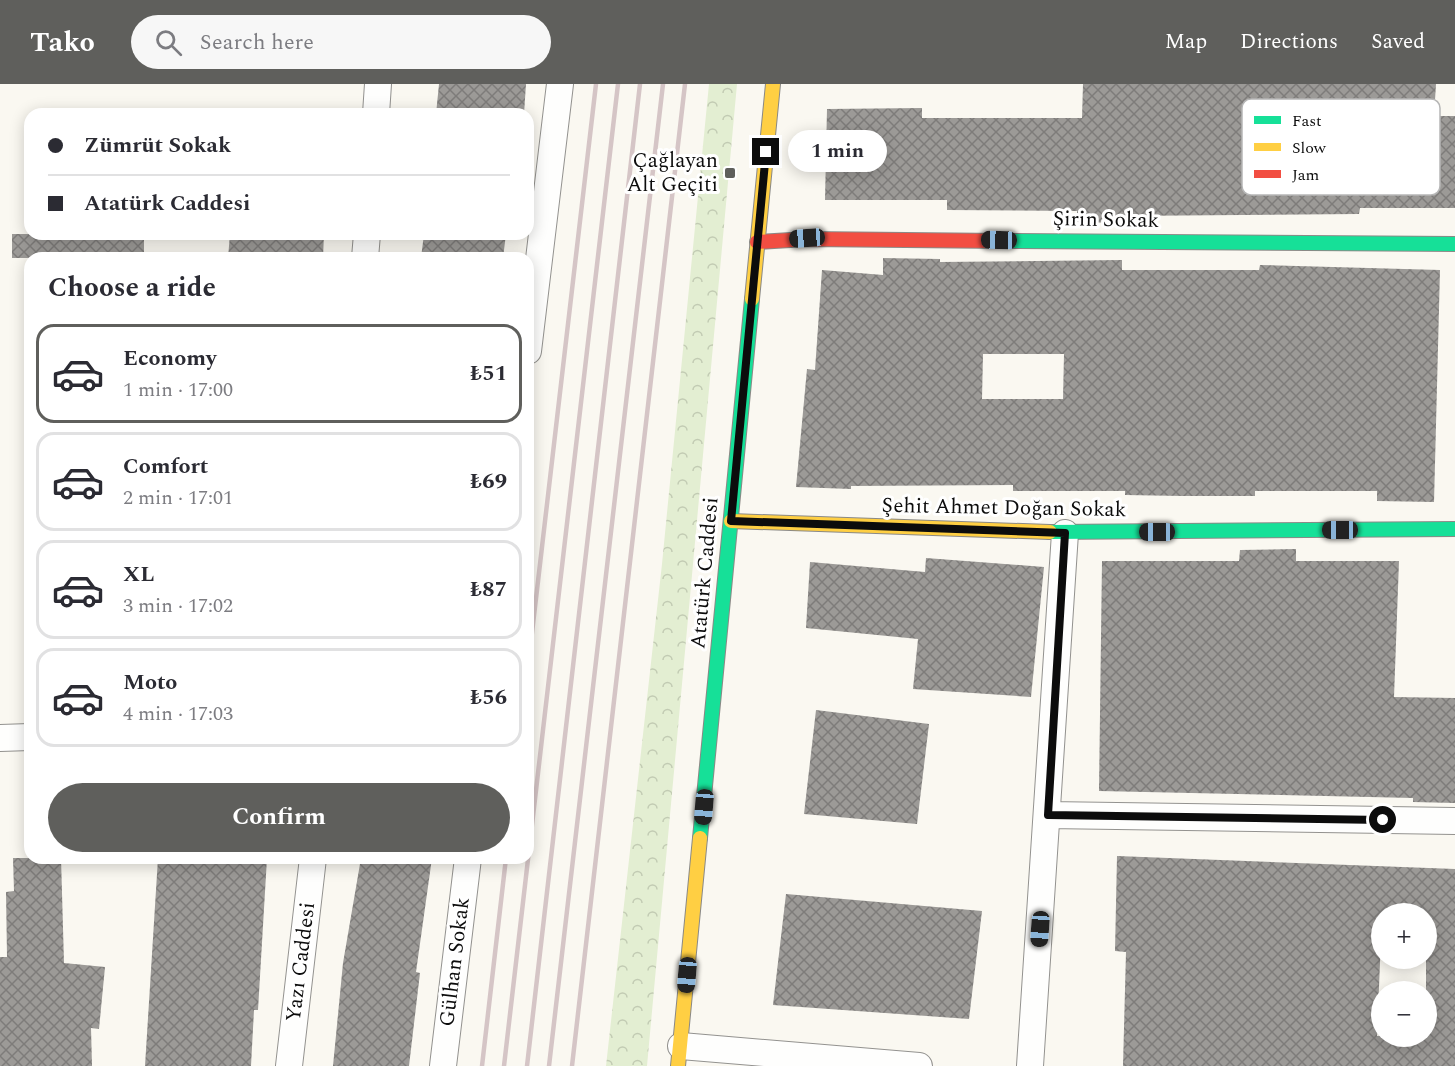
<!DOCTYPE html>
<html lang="en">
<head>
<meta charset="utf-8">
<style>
	body { margin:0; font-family:Spectral,serif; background:#f7f7f7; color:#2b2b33; height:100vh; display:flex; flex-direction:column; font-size:22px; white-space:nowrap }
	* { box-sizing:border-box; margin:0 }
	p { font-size:20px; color:#7c7c81 }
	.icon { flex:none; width:33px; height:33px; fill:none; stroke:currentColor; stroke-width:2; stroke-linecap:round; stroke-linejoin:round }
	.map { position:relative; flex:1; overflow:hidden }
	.side { position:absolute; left:24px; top:168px; width:510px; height:612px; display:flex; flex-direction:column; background:#fff; border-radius:18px; box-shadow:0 3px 15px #0003 }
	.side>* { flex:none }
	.top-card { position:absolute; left:24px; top:24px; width:510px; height:132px; border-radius:18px; box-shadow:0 3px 15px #0003; display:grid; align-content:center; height:132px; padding:0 24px; background:#fff }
	.fabs { position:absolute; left:1371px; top:819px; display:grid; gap:12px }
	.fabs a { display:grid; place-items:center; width:66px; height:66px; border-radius:50%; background:#fff; box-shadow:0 3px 15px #0003; font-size:30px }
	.end { position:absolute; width:27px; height:27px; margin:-14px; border:8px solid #0c0c0c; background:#fff; box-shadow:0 0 0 3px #fff }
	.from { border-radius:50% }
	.bubble { position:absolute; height:42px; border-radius:21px; background:#fff; box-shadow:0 3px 15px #0003; font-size:20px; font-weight:700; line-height:42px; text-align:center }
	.car { position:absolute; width:18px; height:36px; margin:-18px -9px; border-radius:8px; box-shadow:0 0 4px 2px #0007; background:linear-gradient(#222 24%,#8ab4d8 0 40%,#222 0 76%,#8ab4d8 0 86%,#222 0) }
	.top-card b { display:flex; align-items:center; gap:21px; height:57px; font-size:22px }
	.top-card b+b { border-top:2px solid #e1e1e2 }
	.top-card i { width:15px; height:15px; background:#2b2b33 }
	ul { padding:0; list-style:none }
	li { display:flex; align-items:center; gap:18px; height:99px; margin:0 12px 9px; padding:0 12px; border:3px solid #e1e1e2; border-radius:18px }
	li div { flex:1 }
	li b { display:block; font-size:22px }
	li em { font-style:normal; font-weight:700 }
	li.on { border-color:#5f5f5c }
	li>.icon { width:54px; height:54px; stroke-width:1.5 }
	h2 { padding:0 24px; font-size:27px; line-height:72px }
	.button { display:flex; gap:12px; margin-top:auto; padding:12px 24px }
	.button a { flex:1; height:69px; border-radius:36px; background:#5f5f5c; color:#fff; font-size:24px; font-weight:700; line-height:69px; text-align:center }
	header { display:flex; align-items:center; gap:36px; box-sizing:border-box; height:84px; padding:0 30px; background:#5f5f5c; color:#fff }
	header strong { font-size:28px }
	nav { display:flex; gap:33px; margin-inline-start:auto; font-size:21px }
	.search { width:420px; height:54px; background:#f7f7f7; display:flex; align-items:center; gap:15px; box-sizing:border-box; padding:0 21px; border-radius:33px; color:#7c7c81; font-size:22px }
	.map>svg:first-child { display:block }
	.park { fill:url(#park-crowns) }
	.building { fill:url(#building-cross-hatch); fill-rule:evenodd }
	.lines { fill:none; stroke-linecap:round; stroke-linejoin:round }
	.street-casing { stroke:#93928f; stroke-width:28 }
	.fast-casing { stroke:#8a8986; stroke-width:16 }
	.slow-casing { stroke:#8a8986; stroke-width:16 }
	.jam-casing { stroke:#8a8986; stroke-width:16 }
	.street { stroke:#fefefd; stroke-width:26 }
	.fast { stroke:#16e098; stroke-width:14 }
	.slow { stroke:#ffcf43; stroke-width:14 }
	.jam { stroke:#f24e42; stroke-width:14 }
	.rail { stroke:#d5c5c6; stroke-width:4.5 }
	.route { stroke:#0c0c0c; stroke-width:8 }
	.poi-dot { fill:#5f5f5c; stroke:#fff; stroke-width:2 }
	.labels { text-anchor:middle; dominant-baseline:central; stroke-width:6; stroke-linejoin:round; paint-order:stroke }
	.poi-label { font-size:21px; fill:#0c0c0c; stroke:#fff; text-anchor:end }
	.street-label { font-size:21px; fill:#0c0c0c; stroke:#fff }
	.key { fill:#fff; stroke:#b6b6b6; stroke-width:1.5 }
	.key-label { font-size:16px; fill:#0c0c0c }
</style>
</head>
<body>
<header>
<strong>Tako</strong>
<div class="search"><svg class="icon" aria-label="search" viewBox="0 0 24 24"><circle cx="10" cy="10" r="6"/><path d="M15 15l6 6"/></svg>Search here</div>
<nav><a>Map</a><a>Directions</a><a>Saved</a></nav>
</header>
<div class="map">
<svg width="1455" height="982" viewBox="0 0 1455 982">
	<defs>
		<pattern id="park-crowns" width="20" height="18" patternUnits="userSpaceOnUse" patternTransform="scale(1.5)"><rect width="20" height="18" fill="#e3eed2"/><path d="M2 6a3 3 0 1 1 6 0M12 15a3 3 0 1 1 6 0" fill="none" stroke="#c2cbb3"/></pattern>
		<pattern id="building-cross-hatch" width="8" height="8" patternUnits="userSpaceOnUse" patternTransform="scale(1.5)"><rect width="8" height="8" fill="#9c9a97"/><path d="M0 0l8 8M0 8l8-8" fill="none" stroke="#7e7c7a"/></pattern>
	</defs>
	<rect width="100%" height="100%" fill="#faf8f1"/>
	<path class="park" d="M709 0H737L647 982H606L662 480Z"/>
	<path class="building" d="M439 0H526L524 30H436Z
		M1083 0H1436L1434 32H1455V124H1360L1359 130 1122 132V139L1077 138V127L947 126V116H825L827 25 922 24V34H1082Z
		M12 150H144V174H12Z
		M230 150H324L323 174H228Z
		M424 150H506L503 174H421Z
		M883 174 940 175V178L1122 176V186H1259L1260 181 1440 186 1434 418 1377 417V407H1255V412H1182L1125 411V407H1013V401L851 402V405L796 403 807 285 815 286 822 186 883 191ZM983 270H1064L1063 315H982Z
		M1296 465V477H1399L1394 613 1455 614V719L1413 718V714L1099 707 1102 477H1239L1240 466Z
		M926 474 1044 483 1031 613 913 605 918 555 806 544 810 478 925 488Z
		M816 626 929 640 917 740 804 730Z
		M1117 772 1455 785V982H1123L1126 868 1115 867ZM1382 830H1426V952H1377Z
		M13 774H61L64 879 105 883 99 945 91 944 92 982H0V873H7L6 808 14 807Z
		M158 774H267L258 926H254L251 982H145Z
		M361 774H432L416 888 420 889 409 982H333L343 879Z
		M786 810 982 827 969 935 773 921Z"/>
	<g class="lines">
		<defs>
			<path id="street" d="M376 30 378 0
				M365 174 367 150
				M528 267 560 0
				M0 654 30 653
				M1048 731 1455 737
				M681 962 919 982
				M289 982 313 774
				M443 982 468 774
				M1030 982 1065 449"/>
			<path id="fast" d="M1004 157 1455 160
				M1050 448 1455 445
				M700 754 752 215"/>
			<path id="slow" d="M752 215 773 0
				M731 437 1050 448
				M678 982 700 754"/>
			<path id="jam" d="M757 158 807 155 1004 157"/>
		</defs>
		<use href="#street" class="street-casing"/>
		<use href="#fast" class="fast-casing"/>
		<use href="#slow" class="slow-casing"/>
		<use href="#jam" class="jam-casing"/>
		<use href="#street" class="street"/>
		<use href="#fast" class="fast"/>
		<use href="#slow" class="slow"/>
		<use href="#jam" class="jam"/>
		<path class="rail" d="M528 583 596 0
			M482 982 506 774
			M504 982 618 0
			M527 982 640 0
			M549 982 663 0
			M572 982 685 0"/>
	</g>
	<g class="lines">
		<path class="route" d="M766 68 731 437 1065 449 1048 731 1383 736"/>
	</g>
	<rect class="poi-dot" x="724" y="83" width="12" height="12" rx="3"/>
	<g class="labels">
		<g class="poi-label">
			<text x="718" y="77">Çağlayan<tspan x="718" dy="24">Alt Geçiti</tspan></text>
		</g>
		<g class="street-label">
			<text transform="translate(1106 136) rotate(1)">Şirin Sokak</text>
			<text transform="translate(1004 424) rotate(1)">Şehit Ahmet Doğan Sokak</text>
			<text transform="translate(705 489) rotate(-85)">Atatürk Caddesi</text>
			<text transform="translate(301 878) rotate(-83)">Yazı Caddesi</text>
			<text transform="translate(455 878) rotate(-83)">Gülhan Sokak</text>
		</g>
	</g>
	<rect x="1242" y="15" width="198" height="96" rx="9" class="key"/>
	<rect x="1254" y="32" width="27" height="8" fill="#16e098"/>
	<rect x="1254" y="59" width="27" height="8" fill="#ffcf43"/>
	<rect x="1254" y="86" width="27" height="8" fill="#f24e42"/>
	<g class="key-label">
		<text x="1292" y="42">Fast</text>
		<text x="1292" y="69">Slow</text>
		<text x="1292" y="96">Jam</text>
	</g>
</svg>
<div class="fabs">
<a>+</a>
<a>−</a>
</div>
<i class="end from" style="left:1383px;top:736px"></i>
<i class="end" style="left:766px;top:68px"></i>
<div class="bubble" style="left:788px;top:46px;width:99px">1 min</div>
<i class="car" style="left:807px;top:154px;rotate:266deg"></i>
<i class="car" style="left:999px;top:156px;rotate:271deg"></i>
<i class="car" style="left:1340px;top:446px;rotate:270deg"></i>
<i class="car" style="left:1157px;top:448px;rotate:270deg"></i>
<i class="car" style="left:704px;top:723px;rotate:185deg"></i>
<i class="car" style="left:1040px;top:845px;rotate:184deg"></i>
<i class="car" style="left:687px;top:891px;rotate:185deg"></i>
<div class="top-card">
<b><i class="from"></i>Zümrüt Sokak</b>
<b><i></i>Atatürk Caddesi</b>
</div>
<section class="side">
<h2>Choose a ride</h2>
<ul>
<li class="on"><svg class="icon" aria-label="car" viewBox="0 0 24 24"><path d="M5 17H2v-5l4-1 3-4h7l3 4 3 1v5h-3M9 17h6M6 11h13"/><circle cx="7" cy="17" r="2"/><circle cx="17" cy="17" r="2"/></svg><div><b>Economy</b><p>1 min · 17:00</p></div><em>₺51</em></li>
<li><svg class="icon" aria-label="car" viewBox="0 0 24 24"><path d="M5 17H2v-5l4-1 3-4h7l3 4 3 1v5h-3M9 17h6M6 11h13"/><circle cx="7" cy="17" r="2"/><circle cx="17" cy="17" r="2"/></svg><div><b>Comfort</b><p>2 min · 17:01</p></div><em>₺69</em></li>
<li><svg class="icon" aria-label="car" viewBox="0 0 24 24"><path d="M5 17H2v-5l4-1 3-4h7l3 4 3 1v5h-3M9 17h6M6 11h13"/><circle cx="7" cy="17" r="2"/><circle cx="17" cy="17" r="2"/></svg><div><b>XL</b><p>3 min · 17:02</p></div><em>₺87</em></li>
<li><svg class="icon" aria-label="car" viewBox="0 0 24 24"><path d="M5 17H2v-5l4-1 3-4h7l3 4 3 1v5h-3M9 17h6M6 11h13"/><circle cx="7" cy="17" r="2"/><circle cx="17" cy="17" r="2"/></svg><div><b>Moto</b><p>4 min · 17:03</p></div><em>₺56</em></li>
</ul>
<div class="button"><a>Confirm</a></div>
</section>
</div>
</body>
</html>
